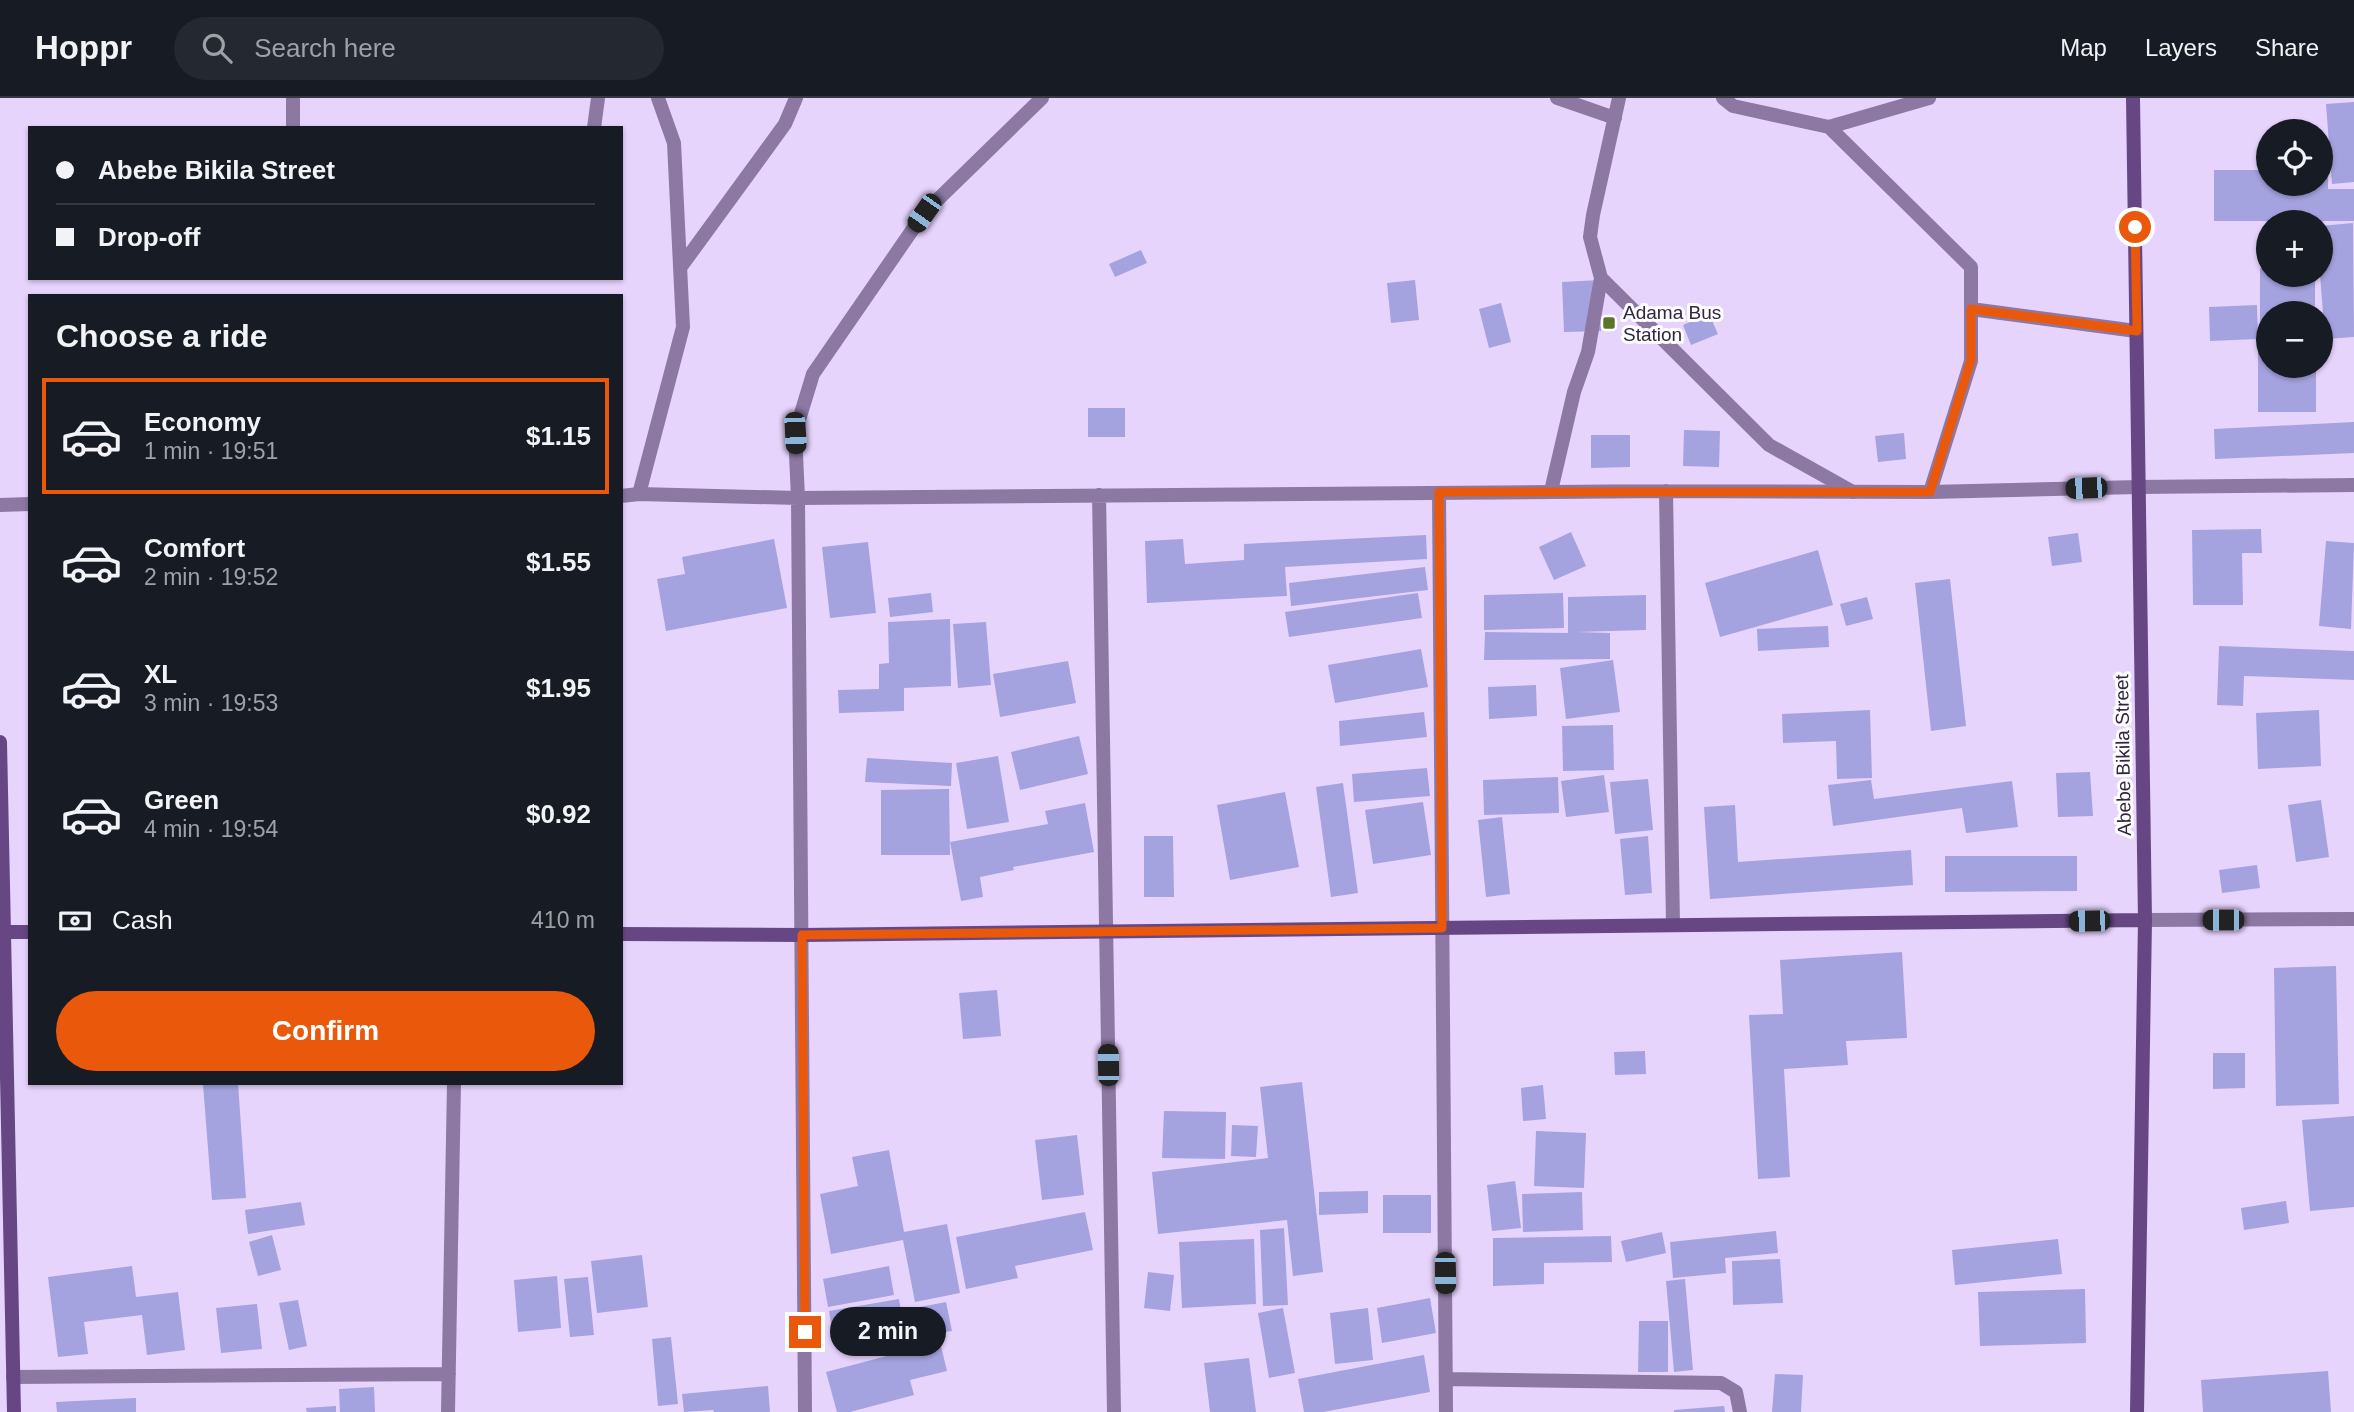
<!DOCTYPE html>
<html lang="en">
<head>
<meta charset="utf-8">
<style>
	body { margin:0; font-family:Helvetica,sans-serif; background:#242831; color:#f1f3f6; height:100vh; display:flex; flex-direction:column; font-size:26px; white-space:nowrap }
	* { box-sizing:border-box; margin:0 }
	p { font-size:23px; color:#9ea1a6 }
	.icon { flex:none; width:38px; height:38px; fill:none; stroke:currentColor; stroke-width:2; stroke-linecap:round; stroke-linejoin:round }
	.map { position:relative; flex:1; overflow:hidden }
	.sheet { position:absolute; left:28px; top:196px; width:595px; height:791px; display:flex; flex-direction:column; background:#171b24; border-radius:0px; box-shadow:0 2px 5px #0004 }
	.sheet>* { flex:none }
	.hud { position:absolute; left:28px; top:28px; width:595px; height:154px; border-radius:0px; box-shadow:0 2px 5px #0004; display:grid; align-content:center; height:154px; padding:0 28px; background:#171b24 }
	.buttons { position:absolute; left:2256px; top:21px; display:grid; gap:14px }
	.buttons a { display:grid; place-items:center; width:77px; height:77px; border-radius:50%; background:#171b24; box-shadow:0 2px 5px #0004; font-size:35px }
	.end { position:absolute; width:32px; height:32px; margin:-16px; border:9px solid #ea580c; background:#fff; box-shadow:0 0 0 4px #fff }
	.from { border-radius:50% }
	.bubble { position:absolute; height:49px; border-radius:24px; background:#171b24; box-shadow:0 2px 5px #0004; font-size:23px; font-weight:600; line-height:49px; text-align:center }
	.car { position:absolute; width:21px; height:42px; margin:-21px -10px; border-radius:9px; box-shadow:0 0 5px 2px #0007; background:linear-gradient(#222 24%,#8ab4d8 0 40%,#222 0 76%,#8ab4d8 0 86%,#222 0) }
	.hud b { display:flex; align-items:center; gap:24px; height:66px; font-size:26px }
	.hud b+b { border-top:2px solid #363941 }
	.hud i { width:18px; height:18px; background:#f1f3f6 }
	ul { padding:0; list-style:none }
	li { display:flex; align-items:center; gap:21px; height:116px; margin:0 14px 10px; padding:0 14px; border:4px solid transparent; border-radius:0px }
	li div { flex:1 }
	li b { display:block; font-size:26px }
	li em { font-style:normal; font-weight:600 }
	li.current { border-color:#ea580c }
	li>.icon { width:63px; height:63px; stroke-width:1.5 }
	h2 { padding:0 28px; font-size:32px; line-height:84px }
	.pay { display:flex; align-items:center; gap:18px; height:77px; padding:0 28px; font-size:26px }
	.pay p { margin-inline-start:auto }
	.button { display:flex; gap:14px; margin-top:auto; padding:14px 28px }
	.button a { flex:1; height:80px; border-radius:42px; background:#ea580c; color:#fff; font-size:28px; font-weight:600; line-height:80px; text-align:center }
	header { display:flex; align-items:center; gap:42px; box-sizing:border-box; height:98px; padding:0 35px; background:#171b24; border-bottom:2px solid #363941 }
	header strong { font-size:33px }
	nav { display:flex; gap:38px; margin-inline-start:auto; font-size:24px }
	.search { width:490px; height:63px; background:#242831; display:flex; align-items:center; gap:18px; box-sizing:border-box; padding:0 24px; border-radius:38px; color:#9ea1a6; font-size:26px }
	.map>svg:first-child { display:block }
	.building { fill:#a5a2e0 }
	.lines { fill:none; stroke-linecap:round; stroke-linejoin:round }
	.lane { stroke:#8c78a3; stroke-width:14 }
	.street { stroke:#8c78a3; stroke-width:14 }
	.secondary { stroke:#664784; stroke-width:14 }
	.route { stroke:#ea580c; stroke-width:9 }
	.poi-dot { fill:#5a7428; stroke:#fefefe; stroke-width:2.5 }
	.labels { text-anchor:middle; dominant-baseline:central; stroke-width:6; stroke-linejoin:round; paint-order:stroke }
	.poi-label { font-size:19px; fill:#32253f; stroke:#fefefe; text-anchor:start }
	.street-label { font-size:19px; fill:#32253f; stroke:#fefefe }
</style>
</head>
<body>
<header>
<strong>Hoppr</strong>
<div class="search"><svg class="icon" aria-label="search" viewBox="0 0 24 24"><circle cx="10" cy="10" r="6"/><path d="M15 15l6 6"/></svg>Search here</div>
<nav><a>Map</a><a>Layers</a><a>Share</a></nav>
</header>
<div class="map">
<svg width="2354" height="1314" viewBox="0 0 2354 1314">
	<rect width="100%" height="100%" fill="#e7d4fd"/>
	<path class="building" d="M2354 4V84L2332 86 2326 6Z
		M2214 72H2268V86H2320V73H2328V91H2354V123H2214Z
		M2353 125 2354 239 2325 241 2320 177V128Z
		M1141 152 1147 165 1115 179 1109 166Z
		M2260 170H2268V177H2315V215H2268V236H2260Z
		M1415 182 1419 222 1391 225 1387 185Z
		M1600 182 1601 233 1564 234 1562 184Z
		M1501 205 1511 244 1489 250 1479 211Z
		M2257 207 2258 241 2210 243 2209 209Z
		M1709 216 1718 236 1691 247 1683 227Z
		M2258 248H2268V268H2316V314H2258Z
		M1088 310H1125V339H1088Z
		M2354 324V355L2215 361 2214 331Z
		M1684 332 1720 333 1719 369 1683 368Z
		M1904 335 1906 361 1878 364 1875 338Z
		M1591 337H1630V369L1591 370Z
		M2261 431 2262 455H2242L2243 507H2193L2192 432Z
		M1571 434 1586 468 1554 482 1539 449Z
		M2078 435 2082 464 2052 468 2048 439Z
		M1426 437 1427 461 1285 469 1287 498 1147 505 1145 443 1183 441 1185 466 1244 462V446Z
		M774 441 787 510 666 533 657 481 685 476 682 459Z
		M2326 443 2354 445 2351 531 2319 528Z
		M868 444 876 515 830 520 822 449Z
		M1818 452 1833 507 1720 539 1705 485Z
		M1425 469 1428 492 1291 508 1289 485Z
		M1950 481 1966 628 1931 633 1915 485Z
		M931 495 933 514 890 519 888 500Z
		M1418 495 1422 520 1289 539 1285 514Z
		M1563 495 1564 530 1484 532V497Z
		M1646 497V532L1576 534 1610 535V561L1484 562 1485 534 1568 535V499Z
		M1867 499 1873 521 1846 528 1840 506Z
		M950 521 951 588 904 590V613L839 615 838 592 879 591V566L889 565 888 524Z
		M986 524 991 587 958 590 953 526Z
		M1828 528 1829 549 1758 553 1757 531Z
		M2219 548 2354 553V582L2244 578 2243 608 2217 607Z
		M1421 551 1428 589 1335 605 1328 567Z
		M1613 562 1620 614 1566 621 1560 570Z
		M1068 563 1076 605 1000 619 993 576Z
		M1536 587 1537 618 1489 621 1488 589Z
		M1870 612 1872 680 1837 681 1836 643 1783 645 1782 616Z
		M2319 612 2321 668 2258 671 2256 615Z
		M1424 614 1427 639 1340 648 1339 623Z
		M1613 627 1614 672 1563 673 1562 628Z
		M1079 638 1088 676 1020 692 1011 654Z
		M998 658 1009 724 967 731 956 665Z
		M867 660 952 665 951 688 865 684Z
		M1427 670 1430 698 1354 704 1352 676Z
		M2090 674 2093 718 2058 719 2056 675Z
		M1604 677 1609 714 1566 719 1561 683Z
		M1558 679 1559 715 1484 717 1483 682Z
		M1648 681 1653 732 1615 736 1610 684Z
		M1871 682 1874 701 2012 683 2018 729 1966 735 1962 710 1833 728 1828 687Z
		M1343 685 1358 795 1331 799 1316 689Z
		M949 691 950 757H881V692Z
		M1285 694 1299 769 1230 782 1217 707Z
		M2321 702 2329 759 2296 764 2288 707Z
		M1423 704 1431 757 1373 766 1365 712Z
		M1085 705 1094 754 1013 769 1014 772 980 779 983 799 961 803 950 744 1048 726 1045 713Z
		M1735 707 1738 764 1911 752 1913 787 1710 801 1704 709Z
		M1502 719 1510 796 1486 799 1478 722Z
		M1144 738H1173L1174 799H1144Z
		M1648 738 1652 795 1625 797 1620 741Z
		M1945 758H2077V793L1945 794Z
		M2257 767 2260 790 2222 795 2219 772Z
		M1902 854 1907 940 1846 943 1848 967 1784 971 1790 1079 1758 1081 1749 917 1783 916 1780 862Z
		M2336 868 2339 1006 2276 1008 2274 870Z
		M997 892 1001 938 963 941 959 895Z
		M1645 953 1646 976 1615 977 1614 954Z
		M2213 955H2245V990L2213 991Z
		M1302 984 1323 1174 1293 1178 1287 1122 1158 1136 1152 1074 1268 1060 1260 989Z
		M238 985 246 1100 212 1102 203 986Z
		M1543 987 1546 1021 1523 1023 1521 990Z
		M1164 1013 1226 1014 1225 1061 1162 1060Z
		M2354 1018V1109L2310 1113 2302 1022Z
		M1232 1027 1258 1028 1256 1059 1231 1058Z
		M1536 1033 1586 1035 1584 1090 1534 1088Z
		M1077 1037 1084 1097 1042 1102 1035 1042Z
		M889 1052 904 1134 947 1126 960 1195 915 1204 903 1142 831 1156 820 1096 858 1088 852 1059Z
		M1515 1083 1521 1130 1492 1133 1487 1087Z
		M1368 1093V1115L1319 1117V1094Z
		M1582 1094 1583 1132 1523 1134 1522 1096Z
		M1383 1097H1431V1135H1383Z
		M2286 1103 2289 1125 2244 1132 2241 1110Z
		M301 1104 305 1127 248 1136 245 1112Z
		M1085 1114 1093 1152 1015 1168 1018 1180 966 1191 956 1139Z
		M1284 1130 1288 1207 1263 1208 1260 1132Z
		M1776 1133 1778 1155 1725 1160 1726 1175 1673 1180 1670 1144Z
		M1662 1134 1666 1155 1626 1164 1621 1143Z
		M272 1137 281 1172 258 1178 249 1144Z
		M1611 1138 1612 1164 1544 1165V1186L1493 1188V1140Z
		M1254 1141 1256 1206 1182 1210 1179 1144Z
		M2058 1141 2062 1176 1955 1187 1952 1152Z
		M642 1157 648 1209 597 1215 591 1163Z
		M1780 1161 1783 1205 1733 1207 1732 1163Z
		M132 1168 136 1199 178 1194 185 1252 147 1257 142 1217 84 1224 88 1256 58 1259 48 1179Z
		M889 1168 894 1197 828 1209 823 1181Z
		M1148 1174 1174 1177 1170 1213 1144 1210Z
		M557 1178 561 1230 518 1234 514 1182Z
		M588 1179 594 1237 570 1239 564 1181Z
		M1685 1181 1693 1272 1674 1274 1666 1183Z
		M2085 1191 2086 1245 1980 1248 1978 1194Z
		M1430 1200 1436 1235 1382 1245 1377 1210Z
		M899 1201 907 1247 877 1253 872 1225 832 1232 829 1213Z
		M298 1202 307 1248 289 1252 279 1205Z
		M946 1204 952 1233 926 1237 920 1209Z
		M257 1206 262 1251 221 1255 216 1210Z
		M1283 1210 1295 1275 1269 1280 1258 1215Z
		M1368 1210 1373 1262 1335 1266 1330 1215Z
		M1639 1223H1668V1274H1638Z
		M671 1239 678 1306 658 1308 652 1241Z
		M940 1244 947 1273 910 1282 914 1297 850 1314H837L826 1274Z
		M1424 1257 1430 1294 1323 1314H1304L1298 1281Z
		M1249 1260 1256 1314H1210L1204 1265Z
		M2328 1273 2331 1314H2203L2201 1282Z
		M1775 1276 1803 1277 1801 1314H1772Z
		M768 1288 770 1314H714L713 1312 684 1314 682 1296Z
		M374 1289 375 1314H340L339 1291Z
		M136 1300V1314H57L56 1304Z
		M336 1308V1314H307L306 1310Z
		M1724 1308 1725 1314H1674V1312Z"/>
	<g class="lines">
		<path class="lane" d="M1557 0 1615 20
			M1723 0 1733 8 1829 29 1971 169V263L1930 394
			M1829 29 1929 0
			M680 170 785 26 796 0
			M1601 180 1769 347 1853 394
			M1971 211 2136 233
			M1551 393 1574 294 1588 254 1601 180 1590 139 1593 117 1619 0
			M639 396 683 229 674 45 658 0
			M798 400 795 335 813 276 924 115 1042 0"/>
		<path class="street" d="M293 30V0
			M594 30 598 0
			M1666 393 1673 827
			M1439 395 1446 1314
			M1099 397 1114 1314
			M621 398 639 396 798 400 1666 393 1930 394 2139 389 2354 387
			M798 400 805 1314
			M0 407 30 406
			M2145 822 2354 821
			M13 1279 449 1276
			M1446 1281 1721 1285 1736 1294 1740 1314
			M448 1314 454 985"/>
		<path class="secondary" d="M2133 0 2145 822 2137 1314
			M0 644 14 1314
			M0 834H30
			M621 836 802 837 2145 822"/>
	</g>
	<g class="lines">
		<path class="route" d="M805 1234 802 837 1442 830 1439 394H1930L1971 262V211L2137 233 2135 129"/>
	</g>
	<rect class="poi-dot" x="1602" y="218" width="14" height="14" rx="3.5"/>
	<g class="labels">
		<g class="poi-label">
			<text x="1623" y="214">Adama Bus<tspan x="1623" dy="22">Station</tspan></text>
		</g>
		<g class="street-label">
			<text transform="translate(2123 657) rotate(-91)">Abebe Bikila Street</text>
		</g>
	</g>
</svg>
<div class="buttons">
<a><svg class="icon" aria-label="locate" viewBox="0 0 24 24"><circle cx="12" cy="12" r="6"/><path d="M12 2v4M12 18v4M2 12h4M18 12h4"/></svg></a>
<a>+</a>
<a>−</a>
</div>
<i class="end from" style="left:2135px;top:129px"></i>
<i class="end" style="left:805px;top:1234px"></i>
<div class="bubble" style="left:830px;top:1209px;width:116px">2 min</div>
<i class="car" style="left:924px;top:115px;rotate:215deg"></i>
<i class="car" style="left:795px;top:335px;rotate:177deg"></i>
<i class="car" style="left:2086px;top:390px;rotate:268deg"></i>
<i class="car" style="left:2223px;top:822px;rotate:270deg"></i>
<i class="car" style="left:2089px;top:823px;rotate:269deg"></i>
<i class="car" style="left:1108px;top:967px;rotate:359deg"></i>
<i class="car" style="left:1445px;top:1175px;rotate:179deg"></i>
<div class="hud">
<b><i class="from"></i>Abebe Bikila Street</b>
<b><i></i>Drop-off</b>
</div>
<section class="sheet">
<h2>Choose a ride</h2>
<ul>
<li class="current"><svg class="icon" aria-label="car" viewBox="0 0 24 24"><path d="M5 17H2v-5l4-1 3-4h7l3 4 3 1v5h-3M9 17h6M6 11h13"/><circle cx="7" cy="17" r="2"/><circle cx="17" cy="17" r="2"/></svg><div><b>Economy</b><p>1 min · 19:51</p></div><em>$1.15</em></li>
<li><svg class="icon" aria-label="car" viewBox="0 0 24 24"><path d="M5 17H2v-5l4-1 3-4h7l3 4 3 1v5h-3M9 17h6M6 11h13"/><circle cx="7" cy="17" r="2"/><circle cx="17" cy="17" r="2"/></svg><div><b>Comfort</b><p>2 min · 19:52</p></div><em>$1.55</em></li>
<li><svg class="icon" aria-label="car" viewBox="0 0 24 24"><path d="M5 17H2v-5l4-1 3-4h7l3 4 3 1v5h-3M9 17h6M6 11h13"/><circle cx="7" cy="17" r="2"/><circle cx="17" cy="17" r="2"/></svg><div><b>XL</b><p>3 min · 19:53</p></div><em>$1.95</em></li>
<li><svg class="icon" aria-label="car" viewBox="0 0 24 24"><path d="M5 17H2v-5l4-1 3-4h7l3 4 3 1v5h-3M9 17h6M6 11h13"/><circle cx="7" cy="17" r="2"/><circle cx="17" cy="17" r="2"/></svg><div><b>Green</b><p>4 min · 19:54</p></div><em>$0.92</em></li>
</ul>
<div class="pay"><svg class="icon" aria-label="cash" viewBox="0 0 24 24"><path d="M3 7h18v10H3z"/><circle cx="12" cy="12" r="2"/></svg>Cash<p>410 m</p></div>
<div class="button"><a>Confirm</a></div>
</section>
</div>
</body>
</html>
